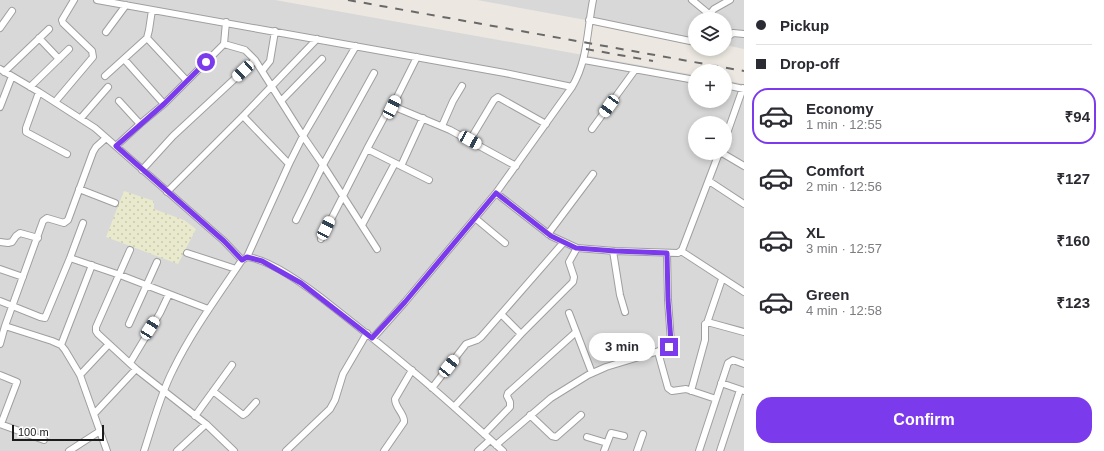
<!DOCTYPE html>
<html lang="en">
<head>
<meta charset="utf-8">
<style>
	body { margin:0; font-family:Helvetica,sans-serif; background:#f7f7f7; color:#2b2b33; height:100vh; display:flex; flex-direction:column; font-size:15px; white-space:nowrap }
	* { box-sizing:border-box; margin:0 }
	p { font-size:13px; color:#7c7c81 }
	.icon { flex:none; width:22px; height:22px; fill:none; stroke:currentColor; stroke-width:2; stroke-linecap:round; stroke-linejoin:round }
	.map { position:relative; flex:1; overflow:hidden }
	.panel { display:flex; flex-direction:column; background:#fff; width:360px }
	.panel>* { flex:none }
	.hud { display:grid; align-content:center; height:88px; padding:0 12px; background:#fff }
	.tools { position:absolute; left:688px; top:12px; display:grid; gap:8px }
	.tools a { display:grid; place-items:center; width:44px; height:44px; border-radius:50%; background:#fff; box-shadow:0 2px 6px #0003; font-size:20px }
	.scale { position:absolute; left:12px; bottom:10px; width:92px; box-sizing:border-box; padding-left:4px; border:2px solid #1b1b1b; border-top:0; font-size:11px; line-height:14px; white-space:nowrap; color:#1b1b1b; -webkit-text-stroke:3px #fff; paint-order:stroke }
	.end { position:absolute; width:18px; height:18px; margin:-9px; border:5px solid #7c3aed; background:#fff; box-shadow:0 0 0 2px #fff }
	.from { border-radius:50% }
	.bubble { position:absolute; height:28px; border-radius:14px; background:#fff; box-shadow:0 2px 6px #0003; font-size:13px; font-weight:700; line-height:28px; text-align:center }
	.car { position:absolute; width:12px; height:24px; margin:-12px -6px; border-radius:5px; box-shadow:0 0 3px 1px #0007; background:linear-gradient(#fff 24%,#345 0 40%,#fff 0 76%,#345 0 86%,#fff 0) }
	.hud b { display:flex; align-items:center; gap:14px; height:38px; font-size:15px }
	.hud b+b { border-top:1px solid #e1e1e2 }
	.hud i { width:10px; height:10px; background:#2b2b33 }
	ul { padding:0; list-style:none }
	li { display:flex; align-items:center; gap:12px; height:56px; margin:0 8px 6px; padding:0 4px; border:2px solid transparent; border-radius:16px }
	li div { flex:1 }
	li b { display:block; font-size:15px }
	li em { font-style:normal; font-weight:700 }
	li.on { border-color:#7c3aed }
	li>.icon { width:36px; height:36px; stroke-width:1.5 }
	.action { display:flex; gap:8px; margin-top:auto; padding:8px 12px }
	.action a { flex:1; height:46px; border-radius:16px; background:#7c3aed; color:#fff; font-size:16px; font-weight:700; line-height:46px; text-align:center }
	main { display:flex; flex:1; min-height:0 }
	.map>svg:first-child { display:block }
	.residential { fill:#d9d8d8; fill-rule:evenodd }
	.farmland { fill:url(#farmland-dots) }
	.lines { fill:none; stroke-linecap:round; stroke-linejoin:round }
	.minor-casing { stroke:#9f9f9f; stroke-width:8 }
	.minor { stroke:#fff; stroke-width:6 }
	.rail { stroke:#696969; stroke-width:2; stroke-dasharray:8 8; stroke-linecap:butt }
	.route { stroke:#7c3aed; stroke-width:5 }
</style>
</head>
<body>
<main>
<div class="map">
<svg width="744" height="451" viewBox="0 0 744 451">
	<defs>
		<pattern id="farmland-dots" width="8" height="8" patternUnits="userSpaceOnUse"><rect width="8" height="8" fill="#e9eacd"/><path d="M2 2h.1M6 6h.1" fill="none" stroke="#c7c8af" stroke-width="1.8" stroke-linecap="round"/></pattern>
	</defs>
	<rect width="100%" height="100%" fill="#ece8e1"/>
	<path class="residential" d="M0 0H275L695 75V101H725V80L744 84V451H0ZM695 123H725V153H695Z
		M477 0H744V49L725 45V19H695V40Z"/>
	<path class="farmland" d="M124 191 154 201V209L184 220 196 229 178 264 106 237Z"/>
	<g class="lines">
		<defs>
			<path id="minor" d="M97 0 505 73 572 87
				M692 0 709 14
				M706 19 714 9 730 0
				M589 20 695 42
				M226 22 224 44 245 50 255 60 303 136 323 165 377 249
				M0 28 12 11
				M106 32 126 5
				M39 38 59 59
				M147 38 187 81 224 44
				M725 39 733 33 744 34
				M124 59 164 104
				M584 60 695 80
				M0 69 39 92 95 128 224 241 242 260
				M262 71 270 61 275 31
				M4 72 49 29
				M105 76 147 38 149 30 152 10
				M725 85 744 89
				M30 87 69 49
				M39 92 26 128V132L67 154
				M119 101 140 124 164 104 187 81
				M281 101 322 59
				M55 102 93 57 92 51 63 23 62 20 74 0
				M0 107 12 76
				M392 107 417 57
				M243 116 289 164
				M81 118 108 87
				M442 126 453 101 462 86
				M592 129 635 70
				M725 139 743 88
				M470 140 494 100 498 97 546 124
				M116 146 140 124
				M367 149 388 110 392 107H395L450 130 516 166
				M722 153 744 166
				M401 166 423 118
				M142 170 173 136 255 60
				M709 181 744 204
				M79 189 115 203
				M167 192 243 116 317 39
				M496 193 551 236 577 248 615 251 678 253 682 250 719 153
				M475 218 505 243
				M296 220 323 165 374 73
				M83 223 70 258 120 275 208 309
				M362 225 395 163
				M548 234 593 174
				M321 239 367 149 429 180
				M0 242 8 243 12 242 16 236 20 233 38 238
				M130 250 96 327V331L98 334 136 369 206 424 234 451
				M613 251 620 295 625 312
				M681 251 744 292
				M187 253 236 269
				M667 253 668 300 671 342 669 347 660 350 658 352 668 388 672 391 686 389 716 399
				M247 257 289 164 303 136 356 46
				M0 269 23 277
				M0 301 40 317 45 318 70 258
				M569 313 592 373
				M502 315 521 334
				M707 323 722 279
				M129 324 157 262
				M5 326 43 221 47 218 64 223 68 220 93 152 96 147 106 138
				M373 338 405 302 496 193 572 87C588 60 587 30 593 0
				M0 344 5 326 52 341 61 345 65 350 80 375 107 451
				M61 345 92 265
				M130 363 160 313 169 294
				M0 375 17 382 1 424
				M80 375 109 344
				M721 383 744 391
				M432 388 466 344 477 340 481 337 563 243
				M213 391 243 415 246 413 256 402
				M691 391 705 340V324L707 323H711L744 332
				M454 407 521 334 573 282 574 277 569 262 577 248
				M94 414 136 369
				M530 415 552 436 556 437 581 415
				M195 416 232 365
				M0 424 44 440
				M484 434 510 407V402L507 396 508 393 576 332
				M587 437 607 443
				M496 445 551 398 588 375 606 367 659 351
				M69 451 100 431
				M144 451C153 424 160 395 173 370 192 331 218 296 242 260L247 257C273 260 313 291 333 307 361 329 389 351 416 374 446 399 474 425 503 451
				M177 451 206 424
				M286 451 330 409 335 400 343 374 367 333
				M384 451 404 422C405 414 395 408 395 399L412 370
				M478 451 490 440
				M604 451 611 433 624 436
				M637 451 643 434
				M699 451 728 363 733 360 744 364
				M720 451 740 390"/>
		</defs>
		<use href="#minor" class="minor-casing"/>
		<use href="#minor" class="minor"/>
		<path class="rail" d="M348 0 744 71
			M586 49 653 61"/>
	</g>
	<g class="lines">
		<path class="route" d="M206 62 164 104 116 146 224 241 242 260 247 257 262 261 301 283 372 338 405 302 496 193 551 236 576 248 615 251 667 253 668 300 671 342 669 347"/>
	</g>
</svg>
<div class="tools">
<a><svg class="icon" aria-label="layers" viewBox="0 0 24 24"><path d="M12 4l9 5-9 5-9-5zM3 14l9 5 9-5"/></svg></a>
<a>+</a>
<a>−</a>
</div>
<div class="scale">100 m</div>
<i class="end from" style="left:206px;top:62px"></i>
<i class="end" style="left:669px;top:347px"></i>
<div class="bubble" style="left:589px;top:333px;width:66px">3 min</div>
<i class="car" style="left:243px;top:71px;rotate:227deg"></i>
<i class="car" style="left:609px;top:106px;rotate:216deg"></i>
<i class="car" style="left:392px;top:107px;rotate:27deg"></i>
<i class="car" style="left:470px;top:140px;rotate:119deg"></i>
<i class="car" style="left:326px;top:228px;rotate:26deg"></i>
<i class="car" style="left:150px;top:328px;rotate:32deg"></i>
<i class="car" style="left:449px;top:366px;rotate:38deg"></i>
</div>
<section class="panel">
<div class="hud">
<b><i class="from"></i>Pickup</b>
<b><i></i>Drop-off</b>
</div>
<ul>
<li class="on"><svg class="icon" aria-label="car" viewBox="0 0 24 24"><path d="M5 17H2v-5l4-1 3-4h7l3 4 3 1v5h-3M9 17h6M6 11h13"/><circle cx="7" cy="17" r="2"/><circle cx="17" cy="17" r="2"/></svg><div><b>Economy</b><p>1 min · 12:55</p></div><em>₹94</em></li>
<li><svg class="icon" aria-label="car" viewBox="0 0 24 24"><path d="M5 17H2v-5l4-1 3-4h7l3 4 3 1v5h-3M9 17h6M6 11h13"/><circle cx="7" cy="17" r="2"/><circle cx="17" cy="17" r="2"/></svg><div><b>Comfort</b><p>2 min · 12:56</p></div><em>₹127</em></li>
<li><svg class="icon" aria-label="car" viewBox="0 0 24 24"><path d="M5 17H2v-5l4-1 3-4h7l3 4 3 1v5h-3M9 17h6M6 11h13"/><circle cx="7" cy="17" r="2"/><circle cx="17" cy="17" r="2"/></svg><div><b>XL</b><p>3 min · 12:57</p></div><em>₹160</em></li>
<li><svg class="icon" aria-label="car" viewBox="0 0 24 24"><path d="M5 17H2v-5l4-1 3-4h7l3 4 3 1v5h-3M9 17h6M6 11h13"/><circle cx="7" cy="17" r="2"/><circle cx="17" cy="17" r="2"/></svg><div><b>Green</b><p>4 min · 12:58</p></div><em>₹123</em></li>
</ul>
<div class="action"><a>Confirm</a></div>
</section>
</main>
</body>
</html>
